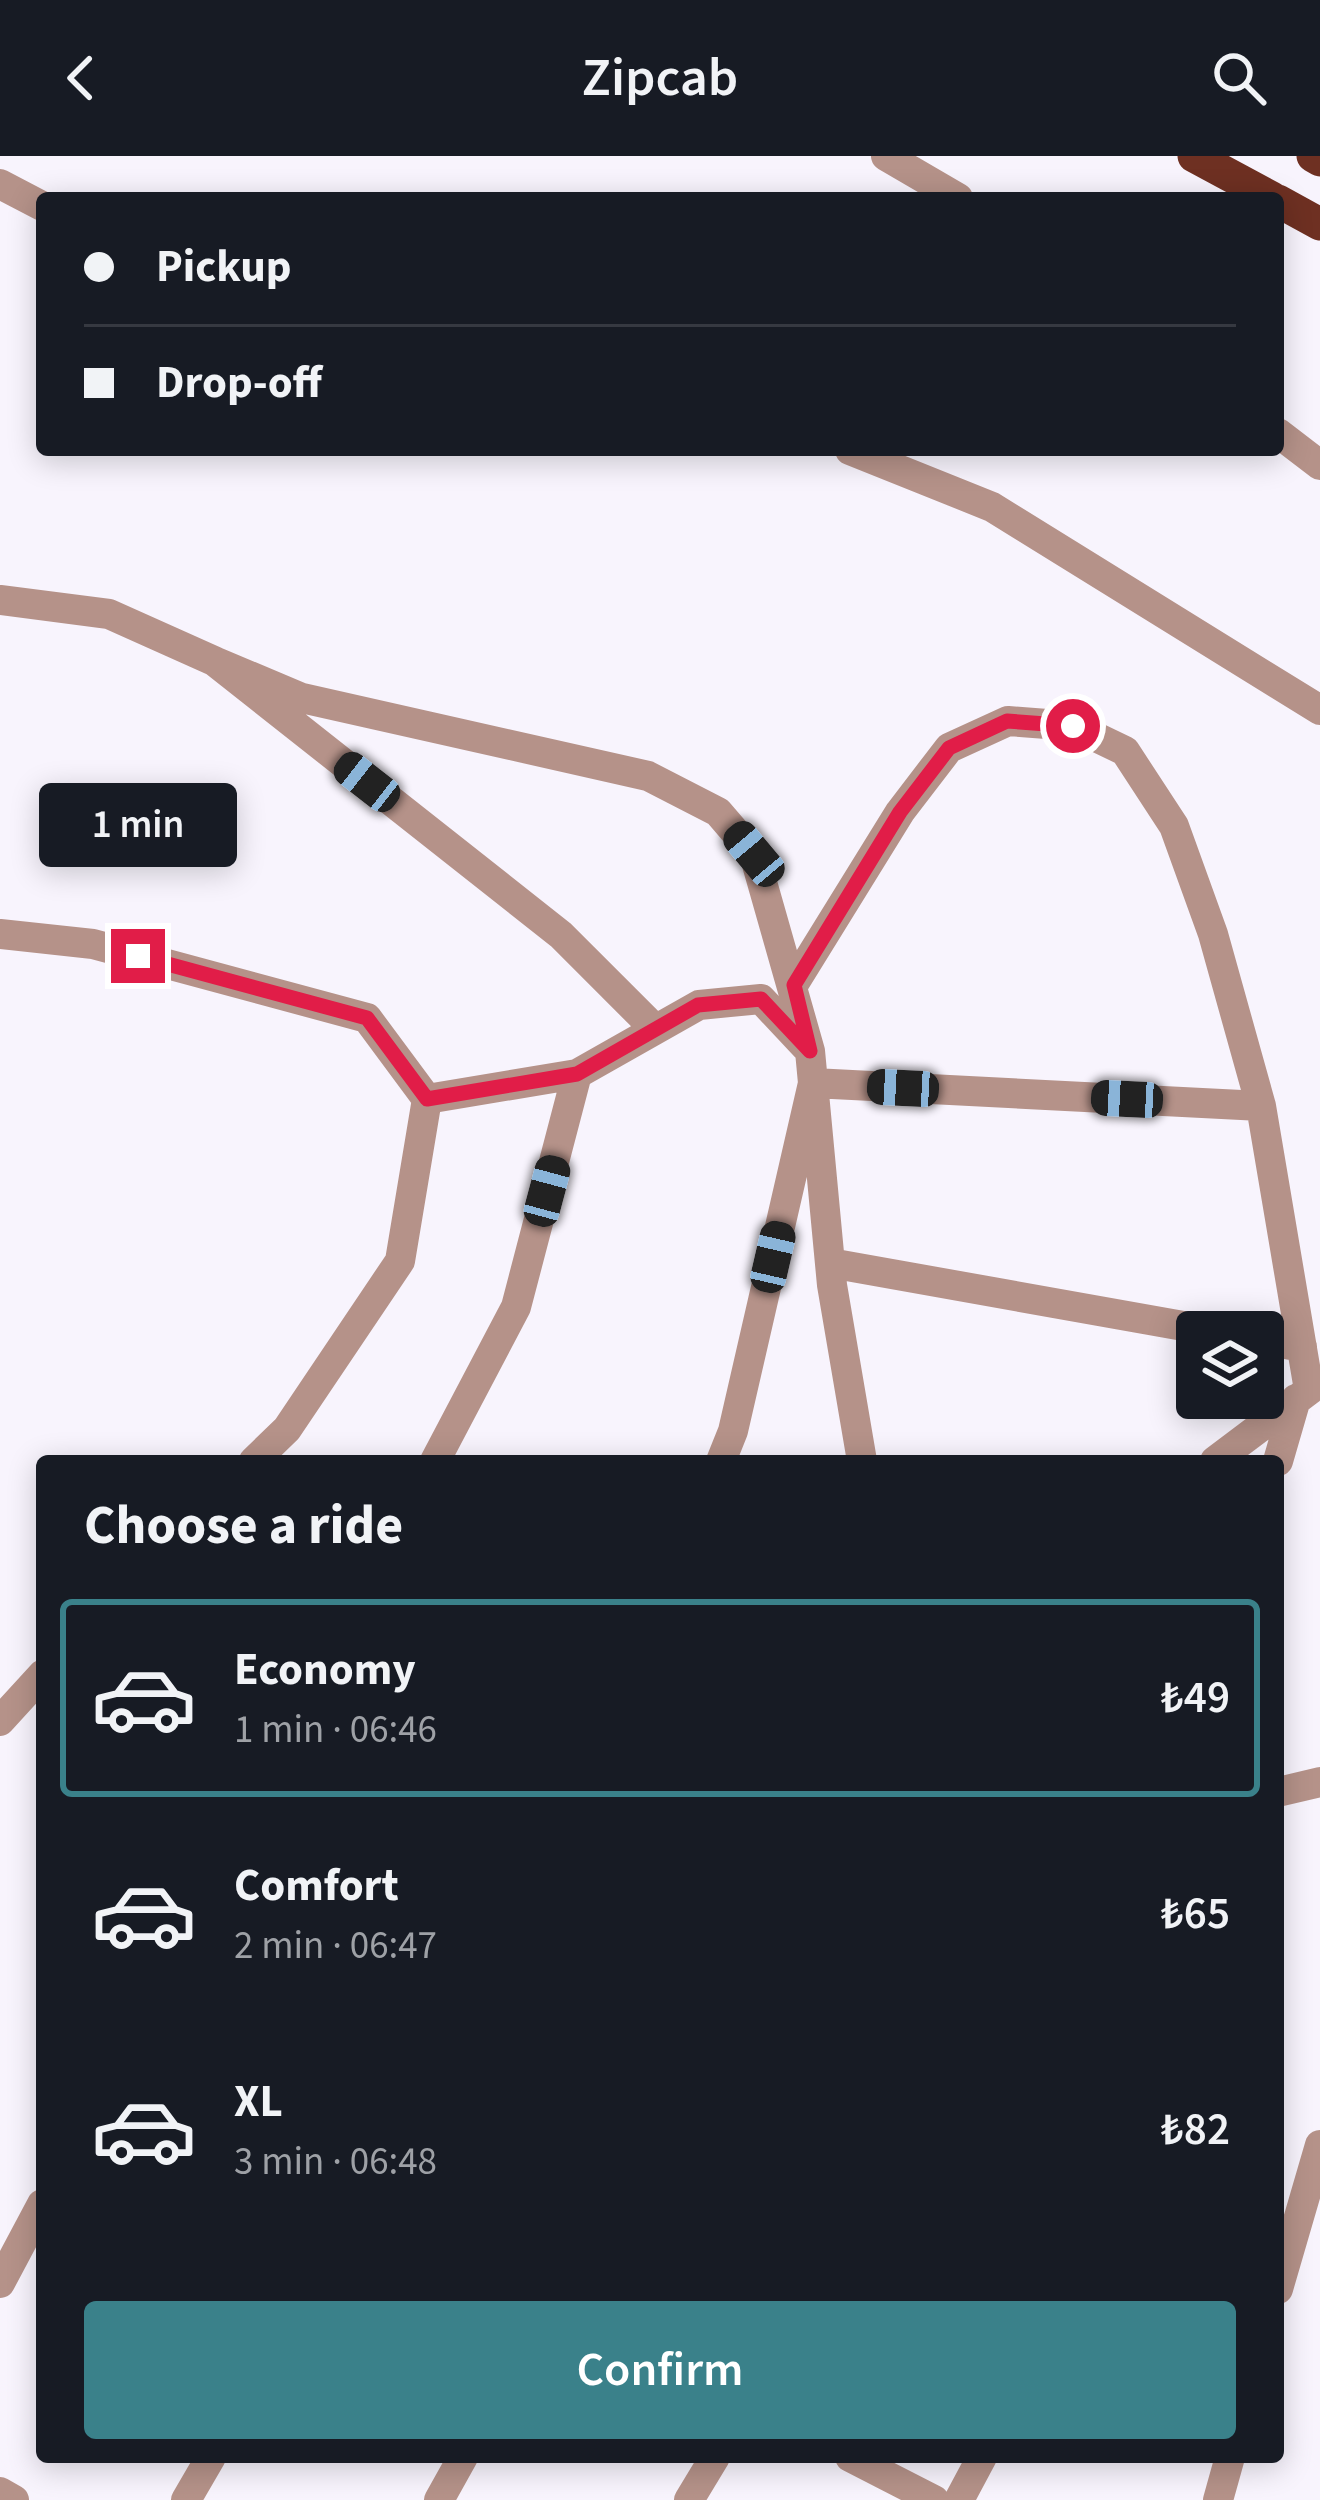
<!DOCTYPE html>
<html lang="en">
<head>
<meta charset="utf-8">
<style>
	body { margin:0; font-family:"Source Sans 3",sans-serif; background:#20242c; color:#f1f3f6; height:100vh; display:flex; flex-direction:column; font-size:45px; white-space:nowrap }
	* { box-sizing:border-box; margin:0 }
	p { font-size:39px; color:#9ea1a6 }
	.icon { flex:none; width:66px; height:66px; fill:none; stroke:currentColor; stroke-width:2; stroke-linecap:round; stroke-linejoin:round }
	.map { position:relative; flex:1; overflow:hidden }
	.panel { position:absolute; left:36px; top:1299px; width:1248px; height:1008px; display:flex; flex-direction:column; background:#171b24; border-radius:12px; box-shadow:0 6px 30px #0003 }
	.panel>* { flex:none }
	.guide { position:absolute; left:36px; top:36px; width:1248px; height:264px; border-radius:12px; box-shadow:0 6px 30px #0003; display:grid; align-content:center; height:264px; padding:0 48px; background:#171b24 }
	.fabs { position:absolute; left:1176px; top:1155px; display:grid; gap:24px }
	.fabs a { display:grid; place-items:center; width:108px; height:108px; border-radius:12px; background:#171b24; box-shadow:0 6px 30px #0003; font-size:60px }
	.end { position:absolute; width:54px; height:54px; margin:-27px; border:15px solid #e11d48; background:#fff; box-shadow:0 0 0 6px #fff }
	.from { border-radius:50% }
	.bubble { position:absolute; height:84px; border-radius:12px; background:#171b24; box-shadow:0 6px 30px #0003; font-size:39px; font-weight:600; line-height:84px; text-align:center }
	.car { position:absolute; width:36px; height:72px; margin:-36px -18px; border-radius:15px; box-shadow:0 0 9px 3px #0007; background:linear-gradient(#222 24%,#8ab4d8 0 40%,#222 0 76%,#8ab4d8 0 86%,#222 0) }
	.guide b { display:flex; align-items:center; gap:42px; height:114px; font-size:45px }
	.guide b+b { border-top:3px solid #363941 }
	.guide i { width:30px; height:30px; background:#f1f3f6 }
	ul { padding:0; list-style:none }
	li { display:flex; align-items:center; gap:36px; height:198px; margin:0 24px 18px; padding:0 24px; border:6px solid transparent; border-radius:12px }
	li div { flex:1 }
	li b { display:block; font-size:45px }
	li em { font-style:normal; font-weight:600 }
	li.current { border-color:#3a818a }
	li>.icon { width:108px; height:108px; stroke-width:1.5 }
	h2 { padding:0 48px; font-size:54px; line-height:144px }
	.cta { display:flex; gap:24px; margin-top:auto; padding:24px 48px }
	.cta a { flex:1; height:138px; border-radius:12px; background:#3a818a; color:#fff; font-size:48px; font-weight:600; line-height:138px; text-align:center }
	header { display:flex; justify-content:space-between; align-items:center; height:156px; padding:0 48px; background:#171b24; font-size:54px; font-weight:600 }
	.map>svg:first-child { display:block }
	.lines { fill:none; stroke-linecap:round; stroke-linejoin:round }
	.minor { stroke:#b59289; stroke-width:30 }
	.tertiary { stroke:#b59289; stroke-width:30 }
	.trunk { stroke:#6e3022; stroke-width:33 }
	.route { stroke:#e11d48; stroke-width:15 }
</style>
</head>
<body>
<header><svg class="icon" aria-label="back" viewBox="0 0 24 24"><path d="M15 5l-7 7 7 7"/></svg>Zipcab<svg class="icon" aria-label="search" viewBox="0 0 24 24"><circle cx="10" cy="10" r="6"/><path d="M15 15l6 6"/></svg></header>
<div class="map">
<svg width="1320" height="2344" viewBox="0 0 1320 2344">
	<rect width="100%" height="100%" fill="#f8f4fd"/>
	<g class="lines">
		<path class="minor" d="M0 28 42 50
			M850 294 992 351 1320 554
			M0 444 109 458 214 505 561 779 655 873
			M214 505 302 542 648 620 718 656 754 698 810 895 832 1129 862 1305
			M0 778 93 788 367 862 427 943 400 1105 287 1273 254 1305
			M793 829 900 656 949 592 1008 565 1073 570 1125 595 1174 670 1213 778 1261 950 1309 1234
			M427 943 577 918 699 849 761 843 806 891
			M830 1107 1217 1176
			M1263 1184 1302 1191
			M435 1305 516 1151 577 918
			M721 1305 733 1275 813 927 1261 950
			M1215 1305 1320 1226
			M1278 1305 1296 1243
			M0 1565 42 1519
			M1278 1636 1320 1626
			M0 2127 42 2048
			M1278 2133 1320 1989
			M850 2301 934 2344
			M0 2336 14 2344
			M186 2344 211 2301
			M439 2344 463 2301
			M689 2344 715 2301
			M959 2344 982 2301
			M1218 2344 1230 2301"/>
		<path class="tertiary" d="M886 0 958 42
			M1278 277 1320 309"/>
		<path class="trunk" d="M1194 0 1272 42
			M1313 0 1320 4
			M1278 45 1320 68"/>
	</g>
	<g class="lines">
		<path class="route" d="M138 800 367 862 427 943 577 918 698 849 761 843 810 895 794 829 900 656 949 592 1007 565 1073 570"/>
	</g>
</svg>
<div class="fabs">
<a><svg class="icon" aria-label="layers" viewBox="0 0 24 24"><path d="M12 4l9 5-9 5-9-5zM3 14l9 5 9-5"/></svg></a>
</div>
<i class="end from" style="left:1073px;top:570px"></i>
<i class="end" style="left:138px;top:800px"></i>
<div class="bubble" style="left:39px;top:627px;width:198px">1 min</div>
<i class="car" style="left:367px;top:626px;rotate:308deg"></i>
<i class="car" style="left:754px;top:698px;rotate:320deg"></i>
<i class="car" style="left:903px;top:932px;rotate:273deg"></i>
<i class="car" style="left:1127px;top:943px;rotate:273deg"></i>
<i class="car" style="left:547px;top:1035px;rotate:15deg"></i>
<i class="car" style="left:773px;top:1101px;rotate:13deg"></i>
<div class="guide">
<b><i class="from"></i>Pickup</b>
<b><i></i>Drop-off</b>
</div>
<section class="panel">
<h2>Choose a ride</h2>
<ul>
<li class="current"><svg class="icon" aria-label="car" viewBox="0 0 24 24"><path d="M5 17H2v-5l4-1 3-4h7l3 4 3 1v5h-3M9 17h6M6 11h13"/><circle cx="7" cy="17" r="2"/><circle cx="17" cy="17" r="2"/></svg><div><b>Economy</b><p>1 min · 06:46</p></div><em>₺49</em></li>
<li><svg class="icon" aria-label="car" viewBox="0 0 24 24"><path d="M5 17H2v-5l4-1 3-4h7l3 4 3 1v5h-3M9 17h6M6 11h13"/><circle cx="7" cy="17" r="2"/><circle cx="17" cy="17" r="2"/></svg><div><b>Comfort</b><p>2 min · 06:47</p></div><em>₺65</em></li>
<li><svg class="icon" aria-label="car" viewBox="0 0 24 24"><path d="M5 17H2v-5l4-1 3-4h7l3 4 3 1v5h-3M9 17h6M6 11h13"/><circle cx="7" cy="17" r="2"/><circle cx="17" cy="17" r="2"/></svg><div><b>XL</b><p>3 min · 06:48</p></div><em>₺82</em></li>
</ul>
<div class="cta"><a>Confirm</a></div>
</section>
</div>
</body>
</html>
